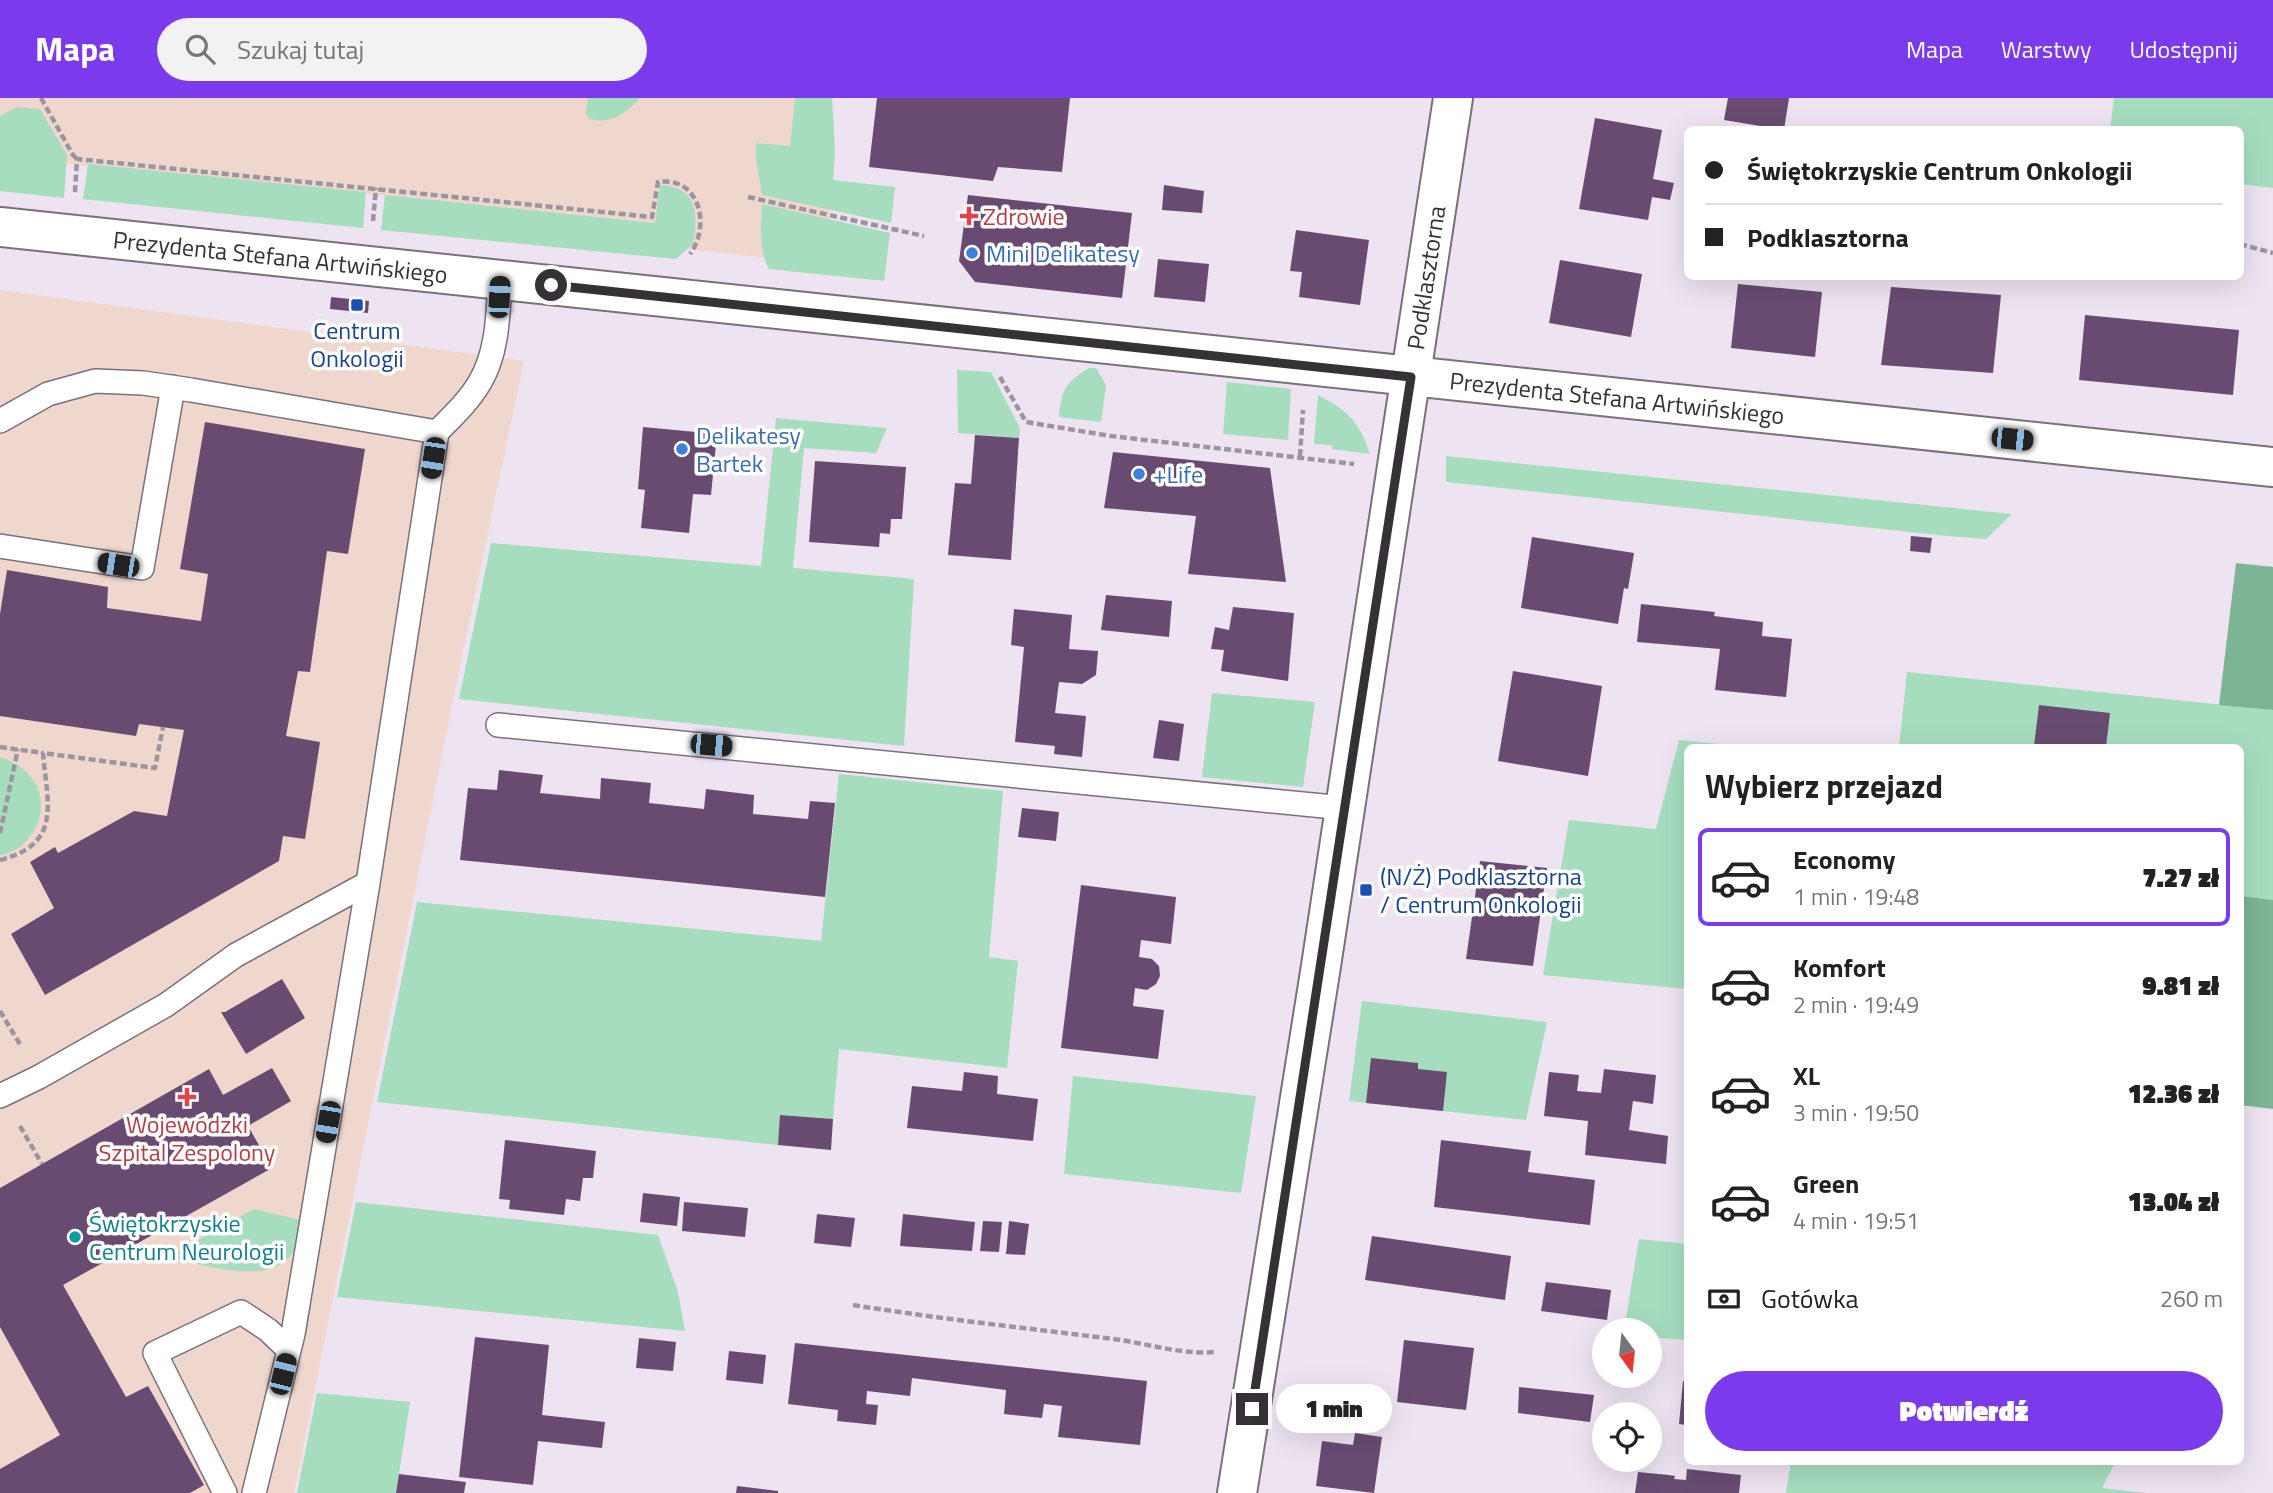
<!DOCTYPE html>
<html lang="pl">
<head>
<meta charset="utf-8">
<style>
	body { margin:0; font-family:"Titillium Web",sans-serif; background:#f2f2f2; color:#222; height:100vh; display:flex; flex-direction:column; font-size:26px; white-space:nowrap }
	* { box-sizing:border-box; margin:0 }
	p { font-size:23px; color:#767676 }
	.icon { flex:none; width:38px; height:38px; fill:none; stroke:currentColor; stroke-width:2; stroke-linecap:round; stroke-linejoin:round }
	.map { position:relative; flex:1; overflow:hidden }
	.sheet { position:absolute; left:1684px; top:646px; width:560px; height:721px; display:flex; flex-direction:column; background:#fff; border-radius:10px; box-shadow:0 7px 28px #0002 }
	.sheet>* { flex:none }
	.hud { position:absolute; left:1684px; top:28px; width:560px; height:154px; border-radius:10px; box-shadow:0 7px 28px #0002; display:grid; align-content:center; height:154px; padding:0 21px; background:#fff }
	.needle { width:46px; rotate:165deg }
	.buttons { position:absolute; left:1592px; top:1220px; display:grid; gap:14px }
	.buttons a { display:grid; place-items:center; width:70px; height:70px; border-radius:50%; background:#fff; box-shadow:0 7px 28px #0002; font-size:35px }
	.end { position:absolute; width:32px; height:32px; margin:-16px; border:9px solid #353136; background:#fff; box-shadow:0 0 0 4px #fff }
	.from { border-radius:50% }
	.bubble { position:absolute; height:49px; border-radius:24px; background:#fff; box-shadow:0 7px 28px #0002; font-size:23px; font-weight:800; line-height:49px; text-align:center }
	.car { position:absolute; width:21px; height:42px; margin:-21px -10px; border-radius:9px; box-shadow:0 0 5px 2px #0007; background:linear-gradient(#222 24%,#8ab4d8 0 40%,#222 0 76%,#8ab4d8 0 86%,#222 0) }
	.hud b { display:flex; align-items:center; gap:24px; height:66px; font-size:26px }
	.hud b+b { border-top:2px solid #e0e0e0 }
	.hud i { width:18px; height:18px; background:#222 }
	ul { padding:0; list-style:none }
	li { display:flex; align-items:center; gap:21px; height:98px; margin:0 14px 10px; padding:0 7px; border:4px solid transparent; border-radius:10px }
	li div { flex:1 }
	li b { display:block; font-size:26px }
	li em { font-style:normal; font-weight:800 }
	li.on { border-color:#7c3aed }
	li>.icon { width:63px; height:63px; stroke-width:1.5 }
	h2 { padding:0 21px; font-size:32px; line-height:84px }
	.pay { display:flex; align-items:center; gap:18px; height:77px; padding:0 21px; font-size:26px }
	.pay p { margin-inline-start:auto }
	.action { display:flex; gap:14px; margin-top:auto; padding:14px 21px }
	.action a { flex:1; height:80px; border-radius:42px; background:#7c3aed; color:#fff; font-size:28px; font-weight:800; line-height:80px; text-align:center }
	header { display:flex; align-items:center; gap:42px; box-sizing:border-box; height:98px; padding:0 35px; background:#7c3aed; color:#fff }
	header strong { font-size:33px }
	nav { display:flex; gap:38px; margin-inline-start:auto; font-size:24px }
	.search { width:490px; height:63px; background:#f2f2f2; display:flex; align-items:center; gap:18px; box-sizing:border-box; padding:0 24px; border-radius:38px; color:#767676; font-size:26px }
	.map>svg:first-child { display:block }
	.medical { fill:#f0d7ce }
	.green { fill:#a6ddbf }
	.forest { fill:#7db496 }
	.building { fill:#694b72 }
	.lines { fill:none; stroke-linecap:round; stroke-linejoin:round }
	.service-casing { stroke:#79707c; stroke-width:26 }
	.minor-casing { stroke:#79707c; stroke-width:42 }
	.path { stroke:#9c959f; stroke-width:4.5; stroke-dasharray:7 3.5; stroke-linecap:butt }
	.service { stroke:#fff; stroke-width:23 }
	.minor { stroke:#fff; stroke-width:38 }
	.route { stroke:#353136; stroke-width:9 }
	.health-dot { fill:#e0444e; stroke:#fff; stroke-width:2.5 }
	.shop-dot { fill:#3f7fe0; stroke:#fff; stroke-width:2.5 }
	.transit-dot { fill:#1a4fb4; stroke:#fff; stroke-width:2.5 }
	.culture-dot { fill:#0f9aa8; stroke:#fff; stroke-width:2.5 }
	.labels { text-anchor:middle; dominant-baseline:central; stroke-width:7; stroke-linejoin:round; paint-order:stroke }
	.health-label { font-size:24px; fill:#be3a42; stroke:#fff; text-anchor:start }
	.shop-label { font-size:24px; fill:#366cbe; stroke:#fff; text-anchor:start }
	.street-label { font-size:24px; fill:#353136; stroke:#fff }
	.transit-label { font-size:24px; fill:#164399; stroke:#fff }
	.culture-label { font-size:24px; fill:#0d838f; stroke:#fff; text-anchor:start }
</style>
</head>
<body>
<header>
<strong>Mapa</strong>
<div class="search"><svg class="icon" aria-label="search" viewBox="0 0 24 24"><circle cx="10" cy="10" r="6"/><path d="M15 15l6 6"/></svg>Szukaj tutaj</div>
<nav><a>Mapa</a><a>Warstwy</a><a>Udostępnij</a></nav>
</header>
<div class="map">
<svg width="2273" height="1395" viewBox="0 0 2273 1395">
	<rect width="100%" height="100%" fill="#ede3f1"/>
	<path class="medical" d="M0 0H832L835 54 825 166 683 151 656 125 0 59Z
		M0 192 524 263 453 602 294 1395H0Z"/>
	<path class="green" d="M588 0H640C628 14 608 29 588 20L586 14Z
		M795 0H832L835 54 833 82 895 89 891 125 762 97 756 61V45L790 48Z
		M2114 0H2273V90L2240 86V32L2110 31Z
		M17 9 40 11 67 57 64 100 0 93V18Z
		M88 66 366 94 363 130 83 101Z
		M660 87C697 88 699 117 693 146L676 161 381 132 385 97 655 125Z
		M762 106 890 135 884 183 769 171C758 150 761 128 762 106Z
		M1089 270H1096L1106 287 1101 324 1059 319C1062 291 1065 285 1089 270Z
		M957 272 991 274 1020 330 1019 340 958 335Z
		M1227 284 1291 291 1288 342 1223 336Z
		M1318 297C1347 312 1360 324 1370 356L1332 351V347L1314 346Z
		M776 320 887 330 876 355 804 350 793 470 914 481 904 648 459 601 491 445 761 468Z
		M1446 358 2012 416 1986 441 1947 438 1446 384Z
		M1907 574 2273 612V802L2240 798V649H1899Z
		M1212 595 1315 604 1303 689 1202 679Z
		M1679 642 1750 649H1687V891L1543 877 1569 722 1656 731Z
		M0 659C38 671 55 708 28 741 22 749 11 756 0 757Z
		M839 676 1003 693 989 859 1018 863 1007 970 839 951 833 1021 781 1017 778 1047 377 1004 417 804 821 843Z
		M1362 903 1547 924 1526 1022 1349 1003Z
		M1073 978 1256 998 1241 1095 1064 1076Z
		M356 1104 658 1137 678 1194 685 1233 337 1199Z
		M254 1111 305 1123C301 1133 299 1145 293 1154 272 1190 200 1166 168 1159Z
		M1639 1141 1687 1146V1242L1650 1239V1232H1624Z
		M317 1295 410 1304 396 1395H297Z
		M1791 1363H2116L2102 1390 2146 1395H1786Z"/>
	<path class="forest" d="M2236 465 2273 469V612L2219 607Z
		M2240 798 2273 802V1011L2240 1007Z"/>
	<path class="building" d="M877 0H1070L1062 74 998 69 993 83 869 69Z
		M1728 0H1789L1784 32 1724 22Z
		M1595 20 1662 32 1653 81 1674 85 1670 102 1652 99 1648 122 1579 111Z
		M1164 87 1204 93 1202 115 1162 112Z
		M968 97 1132 115 1122 200 975 184 959 163Z
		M1296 132 1369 142 1360 207 1299 199 1302 174 1290 173Z
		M1158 161 1209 166 1205 204 1154 199Z
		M1560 162 1642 176 1631 239 1549 225Z
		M1738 186 1822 194 1815 259 1731 250Z
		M1891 189 2001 197 1993 275 1881 267Z
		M331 199 369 203 368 215 330 211Z
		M2085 217 2239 232 2233 297 2079 282Z
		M205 324 365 351 348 456 327 453 310 574 298 573 286 638 320 644 305 741 283 738 279 763 45 897 11 836 54 810 30 764 55 749 58 755 134 713 167 718 184 632 139 626 136 638 0 618V516L7 472 108 489 107 510 201 523 208 476 180 471Z
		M643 329 717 336 711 397 693 396 689 435 641 430 645 392 638 391Z
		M975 337 1019 340 1011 462 948 457 955 385 971 386Z
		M1113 354 1270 370 1286 484 1188 476 1196 418 1104 410Z
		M815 363 906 369 902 421H891L890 436 880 435 879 449 809 444Z
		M1911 438 1932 440 1930 455 1910 453Z
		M1532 439 1634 455 1628 491 1624 490 1618 526 1521 510Z
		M1106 497 1172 503 1169 539 1101 532Z
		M1641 506 1715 514 1714 518 1763 524 1762 538 1792 541 1786 599 1715 592 1720 551 1637 544Z
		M1233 509 1294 515 1288 583 1221 573 1224 552 1211 551 1215 529 1229 532Z
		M1014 511 1072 517 1069 551 1098 553 1096 577 1082 586 1059 584 1055 615 1086 618 1082 659 1054 656 1055 648 1015 644 1024 549 1011 547Z
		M1513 573 1602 588 1588 678 1498 663Z
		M2039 607 2110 615 2106 649 2034 648Z
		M1159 622 1184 626 1179 663 1153 660Z
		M499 672 543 677 540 695 600 701 601 680 651 685 649 705 704 711 706 691 754 697 753 716 808 721 810 703 835 705 825 799 460 762 468 690 497 692Z
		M1022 710 1059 714 1056 743 1018 739Z
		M1480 763 1547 770 1533 868 1466 861Z
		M1081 787 1176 799 1171 846 1141 842 1139 859 1152 861 1159 868 1160 878 1156 886 1147 892 1135 890 1133 908 1164 912 1158 961 1061 950Z
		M282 881 305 920 246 956 221 914H225Z
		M1371 960 1418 965V971L1447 974 1443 1013 1366 1005Z
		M272 970 291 1003 248 1028 272 1070 63 1187 126 1299 148 1288 204 1387 190 1395H0V1371L60 1337 0 1229V1090L209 971 223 997Z
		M1604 971 1656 977 1653 1006 1633 1003 1629 1032 1668 1038 1666 1066 1585 1057 1588 1023 1544 1018 1549 974 1579 977 1577 993 1601 995Z
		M964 974 998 978 997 996 1038 1001 1033 1043 907 1030 912 988 962 993Z
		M780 1017 833 1021 831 1052 778 1047Z
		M505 1042 596 1053 593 1080H583L580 1103 566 1101 564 1117 509 1111 510 1102 499 1101Z
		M1441 1042 1531 1053 1528 1074 1595 1082 1590 1127 1434 1109Z
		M643 1095 680 1099 677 1128 640 1124Z
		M684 1104 748 1110 745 1139 682 1133Z
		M817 1116 855 1120 851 1149 814 1145Z
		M903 1116 975 1124 972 1153 900 1148Z
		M983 1123 1002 1124 999 1154 980 1153Z
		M1009 1123 1029 1126 1025 1157 1006 1156Z
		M1372 1138 1511 1158 1505 1202 1365 1182Z
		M1546 1184 1611 1192 1607 1222 1541 1213Z
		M475 1239 549 1247 542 1317 605 1324 602 1350 538 1343 533 1387 459 1379Z
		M639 1240 676 1244 673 1273 636 1270Z
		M1404 1242 1474 1250 1466 1312 1397 1304Z
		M795 1245 1147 1283 1140 1347 1058 1339 1062 1308 1044 1306 1042 1320 1004 1316 1006 1292 912 1280 910 1298 867 1293 866 1306 878 1307 876 1327 837 1323 838 1312 788 1306Z
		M729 1253 766 1257 763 1286 726 1282Z
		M1683 1283 1687 1284V1327L1679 1326Z
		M1519 1289 1594 1297 1590 1324 1518 1315Z
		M1355 1335 1382 1339 1374 1395 1316 1388 1322 1343 1353 1347Z
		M1687 1371 1741 1377 1739 1395H1635L1638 1374 1669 1377 1675 1378 1674 1381 1686 1382Z
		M399 1376 466 1384 464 1395H396Z
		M737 1388 778 1393V1395H736Z"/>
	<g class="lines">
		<defs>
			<path id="service" d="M0 323 48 296 95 283 143 285 191 292 437 334 368 785
				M437 334C453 318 469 303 480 284 498 254 498 215 500 182
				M0 448 142 470 173 289
				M498 627 1344 710
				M0 998 39 979 166 907 236 857 368 785 293 1236 254 1395
				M225 1395 155 1255 241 1214 268 1232 289 1252"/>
			<g id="minor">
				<path id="s1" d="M0 129 2273 369"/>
				<path id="s2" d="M1237 1395 1321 868 1453 0"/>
			</g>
		</defs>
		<use href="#service" class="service-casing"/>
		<use href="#minor" class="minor-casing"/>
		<path class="path" d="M41 0 73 57 77 61
			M75 94 77 61 652 119 658 84C700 78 711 128 690 156
			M748 99 924 138
			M373 123 376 90
			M2240 146 2273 155
			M1000 279 1026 324 1111 338 1354 366
			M1300 358 1303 312
			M0 649 43 655
			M0 735 18 651
			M0 762C63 746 47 705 43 655L155 670 163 629
			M0 913 21 948
			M20 1028 42 1066
			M853 1207C940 1221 1026 1230 1113 1241 1146 1245 1181 1257 1214 1254"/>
		<use href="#service" class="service"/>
		<use href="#minor" class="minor"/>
	</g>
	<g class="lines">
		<path class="route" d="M551 187 1411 279 1252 1311"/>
	</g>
	<g class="health-dot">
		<path d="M965.5 107.5h7v7h7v7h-7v7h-7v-7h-7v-7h7z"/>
		<path d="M183.5 988.5h7v7h7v7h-7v7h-7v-7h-7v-7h7z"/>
	</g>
	<g class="shop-dot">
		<circle cx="972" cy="155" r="7"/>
		<circle cx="682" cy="351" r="7"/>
		<circle cx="1139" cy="376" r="7"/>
	</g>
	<g class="transit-dot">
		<rect x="350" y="200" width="14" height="14" rx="3.5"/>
		<rect x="1359" y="785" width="14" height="14" rx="3.5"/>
	</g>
	<circle class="culture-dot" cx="75" cy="1139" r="7"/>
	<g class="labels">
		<g class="health-label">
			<text x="983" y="118">Zdrowie</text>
			<text x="187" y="1026" text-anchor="middle">Wojewódzki<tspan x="187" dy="28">Szpital Zespolony</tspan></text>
		</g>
		<g class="shop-label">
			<text x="986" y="155">Mini Delikatesy</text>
			<text x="696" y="337">Delikatesy<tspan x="696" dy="28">Bartek</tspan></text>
			<text x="1153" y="376">+Life</text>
		</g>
		<g class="street-label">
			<text stroke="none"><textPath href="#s1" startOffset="282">Prezydenta Stefana Artwińskiego</textPath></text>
			<text stroke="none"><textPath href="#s2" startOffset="1230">Podklasztorna</textPath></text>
			<text stroke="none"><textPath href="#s1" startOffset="1626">Prezydenta Stefana Artwińskiego</textPath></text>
		</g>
		<g class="transit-label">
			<text x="357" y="232">Centrum<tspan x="357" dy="28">Onkologii</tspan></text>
			<text x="1380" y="778" text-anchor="start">(N/Ż) Podklasztorna<tspan x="1380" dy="28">/ Centrum Onkologii</tspan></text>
		</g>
		<g class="culture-label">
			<text x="89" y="1125">Świętokrzyskie<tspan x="89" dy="28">Centrum Neurologii</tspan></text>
		</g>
	</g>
</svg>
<div class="buttons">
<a><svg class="needle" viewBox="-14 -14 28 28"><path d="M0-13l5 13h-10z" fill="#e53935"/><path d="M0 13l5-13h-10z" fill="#767676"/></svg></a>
<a><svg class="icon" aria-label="locate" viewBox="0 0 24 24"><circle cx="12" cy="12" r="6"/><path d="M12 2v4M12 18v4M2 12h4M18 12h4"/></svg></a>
</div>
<i class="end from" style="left:551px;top:187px"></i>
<i class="end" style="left:1252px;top:1311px"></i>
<div class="bubble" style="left:1276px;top:1286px;width:116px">1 min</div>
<i class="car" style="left:499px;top:199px;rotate:3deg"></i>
<i class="car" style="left:2012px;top:341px;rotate:96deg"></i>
<i class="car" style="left:433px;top:360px;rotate:189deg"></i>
<i class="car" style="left:118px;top:467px;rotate:279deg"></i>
<i class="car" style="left:711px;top:647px;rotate:95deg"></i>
<i class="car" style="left:328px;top:1024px;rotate:190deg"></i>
<i class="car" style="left:283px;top:1276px;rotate:14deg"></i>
<div class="hud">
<b><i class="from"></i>Świętokrzyskie Centrum Onkologii</b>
<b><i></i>Podklasztorna</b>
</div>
<section class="sheet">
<h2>Wybierz przejazd</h2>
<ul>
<li class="on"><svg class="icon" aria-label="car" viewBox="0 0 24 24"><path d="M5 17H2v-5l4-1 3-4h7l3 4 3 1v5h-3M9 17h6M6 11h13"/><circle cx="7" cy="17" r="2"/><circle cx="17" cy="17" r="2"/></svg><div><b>Economy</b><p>1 min · 19:48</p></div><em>7.27 zł</em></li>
<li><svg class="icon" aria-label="car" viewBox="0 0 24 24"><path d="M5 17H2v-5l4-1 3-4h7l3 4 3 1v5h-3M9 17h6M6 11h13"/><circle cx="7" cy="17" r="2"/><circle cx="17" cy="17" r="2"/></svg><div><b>Komfort</b><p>2 min · 19:49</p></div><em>9.81 zł</em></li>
<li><svg class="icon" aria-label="car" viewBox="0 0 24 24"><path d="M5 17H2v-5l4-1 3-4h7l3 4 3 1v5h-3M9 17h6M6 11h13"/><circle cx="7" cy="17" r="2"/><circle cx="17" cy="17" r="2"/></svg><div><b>XL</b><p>3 min · 19:50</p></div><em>12.36 zł</em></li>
<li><svg class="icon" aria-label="car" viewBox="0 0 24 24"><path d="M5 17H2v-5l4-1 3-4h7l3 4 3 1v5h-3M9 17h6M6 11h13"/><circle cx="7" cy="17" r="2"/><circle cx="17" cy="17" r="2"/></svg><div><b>Green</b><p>4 min · 19:51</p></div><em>13.04 zł</em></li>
</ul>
<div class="pay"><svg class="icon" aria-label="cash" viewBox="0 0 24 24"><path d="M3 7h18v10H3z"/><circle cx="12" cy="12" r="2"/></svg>Gotówka<p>260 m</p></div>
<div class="action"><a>Potwierdź</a></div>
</section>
</div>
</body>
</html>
